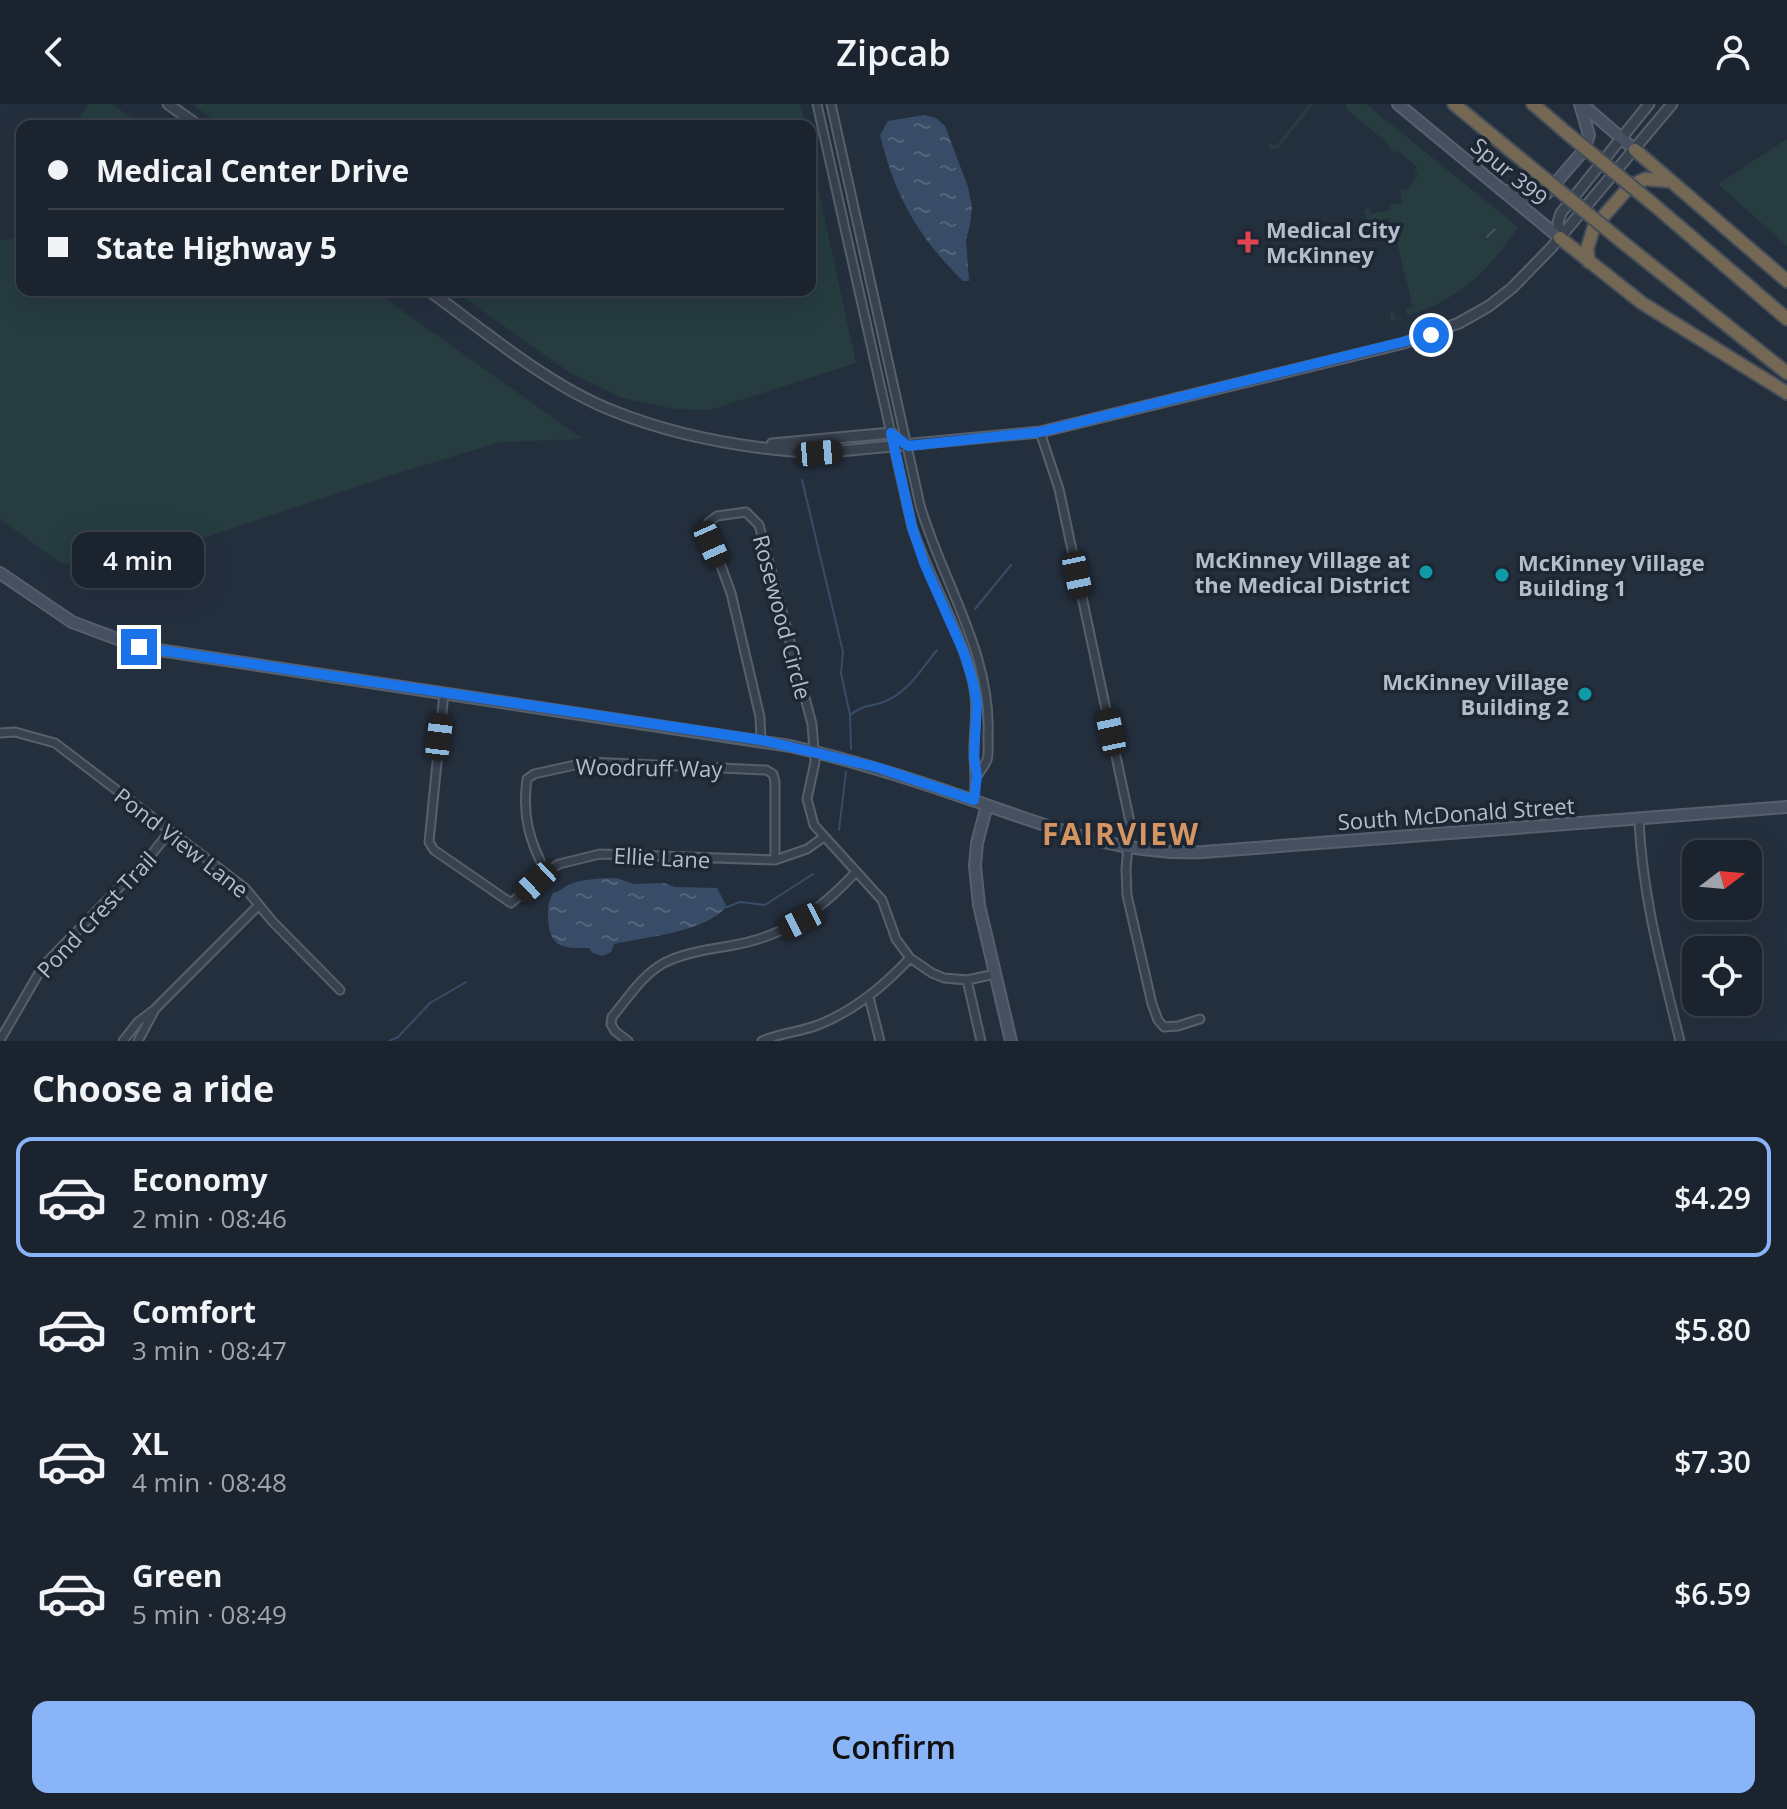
<!DOCTYPE html>
<html lang="en">
<head>
<meta charset="utf-8">
<style>
	body { margin:0; font-family:"Open Sans",sans-serif; background:#242b36; color:#f1f3f6; height:100vh; display:flex; flex-direction:column; font-size:30px; white-space:nowrap }
	* { box-sizing:border-box; margin:0 }
	p { font-size:26px; color:#a0a4aa }
	.icon { flex:none; width:44px; height:44px; fill:none; stroke:currentColor; stroke-width:2; stroke-linecap:round; stroke-linejoin:round }
	.map { position:relative; height:937px; overflow:hidden }
	.drawer { display:flex; flex-direction:column; background:#1b232e; flex:1 }
	.drawer>* { flex:none }
	.top-card { position:absolute; left:16px; top:16px; width:800px; height:176px; border-radius:16px; box-shadow:0 8px 32px #0002,0 0 0 2px #39404a; display:grid; align-content:center; height:176px; padding:0 32px; background:#1b232e }
	.needle { width:52px; rotate:74deg }
	.tools { position:absolute; left:1682px; top:736px; display:grid; gap:16px }
	.tools a { display:grid; place-items:center; width:80px; height:80px; border-radius:16px; background:#1b232e; box-shadow:0 8px 32px #0002,0 0 0 2px #39404a; font-size:40px }
	.end { position:absolute; width:36px; height:36px; margin:-18px; border:10px solid #1a73e8; background:#fff; box-shadow:0 0 0 4px #fff }
	.from { border-radius:50% }
	.bubble { position:absolute; height:56px; border-radius:16px; background:#1b232e; box-shadow:0 8px 32px #0002,0 0 0 2px #39404a; font-size:26px; font-weight:600; line-height:56px; text-align:center }
	.car { position:absolute; width:24px; height:48px; margin:-24px -12px; border-radius:10px; box-shadow:0 0 6px 2px #0007; background:linear-gradient(#222 24%,#8ab4d8 0 40%,#222 0 76%,#8ab4d8 0 86%,#222 0) }
	.top-card b { display:flex; align-items:center; gap:28px; height:76px; font-size:30px }
	.top-card b+b { border-top:2px solid #39404a }
	.top-card i { width:20px; height:20px; background:#f1f3f6 }
	ul { padding:0; list-style:none }
	li { display:flex; align-items:center; gap:24px; height:120px; margin:0 16px 12px; padding:0 16px; border:4px solid transparent; border-radius:16px }
	li div { flex:1 }
	li b { display:block; font-size:30px }
	li em { font-style:normal; font-weight:600 }
	li.active { border-color:#8ab4f8 }
	li>.icon { width:72px; height:72px; stroke-width:1.5 }
	h2 { padding:0 32px; font-size:36px; line-height:96px }
	.primary-button { display:flex; gap:16px; margin-top:auto; padding:16px 32px }
	.primary-button a { flex:1; height:92px; border-radius:16px; background:#8ab4f8; color:#111; font-size:32px; font-weight:600; line-height:92px; text-align:center }
	header { display:flex; justify-content:space-between; align-items:center; height:104px; padding:0 32px; background:#1b232e; font-size:36px; font-weight:600 }
	.map>svg:first-child { display:block }
	.green { fill:#263c3f }
	.garden { fill:url(#garden-furrows) }
	.water { fill:url(#water-ripples) }
	.lines { fill:none; stroke-linecap:round; stroke-linejoin:round }
	.stream { stroke:#394c67; stroke-width:2 }
	.minor-casing { stroke:#565f6c; stroke-width:11 }
	.tertiary-casing { stroke:#565f6c; stroke-width:13 }
	.secondary-casing { stroke:#565f6c; stroke-width:14 }
	.motorway-casing { stroke:#434c59; stroke-width:16 }
	.minor { stroke:#38414e; stroke-width:7 }
	.tertiary { stroke:#38414e; stroke-width:9 }
	.secondary { stroke:#465061; stroke-width:10 }
	.motorway { stroke:#746855; stroke-width:12 }
	.motorway-bridge-casing { stroke:#434c59; stroke-width:16; stroke-linecap:butt }
	.motorway-bridge { stroke:#746855; stroke-width:12 }
	.route { stroke:#1a73e8; stroke-width:10 }
	.health-dot { fill:#e0444e; stroke:#1d2633; stroke-width:3 }
	.culture-dot { fill:#0f9aa8; stroke:#1d2633; stroke-width:3 }
	.labels { text-anchor:middle; dominant-baseline:central; stroke-width:7; stroke-linejoin:round; paint-order:stroke }
	.street-label { font-size:22px; fill:#b4bcc9; stroke:#1d2633 }
	.poi-label { font-size:22px; font-weight:bold; fill:#b4bcc9; stroke:#1d2633; text-anchor:start }
	.district-label { font-size:30px; font-weight:bold; letter-spacing:2px; fill:#d59563; stroke:#1d2633 }
</style>
</head>
<body>
<header><svg class="icon" aria-label="back" viewBox="0 0 24 24"><path d="M15 5l-7 7 7 7"/></svg>Zipcab<svg class="icon" aria-label="person" viewBox="0 0 24 24"><circle cx="12" cy="8" r="4"/><path d="M4 21q1-7 8-7t8 7"/></svg></header>
<div class="map">
<svg width="1787" height="937" viewBox="0 0 1787 937">
	<defs>
		<pattern id="garden-furrows" width="10" height="10" patternUnits="userSpaceOnUse" patternTransform="scale(2)"><rect width="10" height="10" fill="#263c3f"/><path d="M-1 1l2-2M0 10L10 0M9 11l2-2" fill="none" stroke="#435659"/></pattern>
		<pattern id="water-ripples" width="26" height="14" patternUnits="userSpaceOnUse" patternTransform="scale(2)"><rect width="26" height="14" fill="#394c67"/><path d="M2 4q2-2 4 0t4 0M15 11q2-2 4 0t4 0" fill="none" stroke="#53647b"/></pattern>
	</defs>
	<rect width="100%" height="100%" fill="#242f3e"/>
	<path class="green" d="M89 0H112L143 22H72Z
		M192 0H800L805 22H222Z
		M1309 0H1314L1279 43 1270 46 1269 39 1276 42Z
		M1346 0H1366L1518 123C1482 176 1453 200 1391 217L1390 209H1394L1395 214 1407 212 1406 204 1413 203 1396 135 1372 138V132L1391 128 1389 114 1375 117 1377 129 1370 130 1364 106 1369 104 1371 110 1390 106 1389 101 1402 98 1400 84 1406 86 1418 71 1414 67 1417 63 1397 46 1393 50 1385 37 1347 6Z
		M1787 35V142L1718 80Z
		M810 46 856 259 710 306 675 305 622 294 569 268 453 186H810Z
		M22 131V186H373L583 335 501 338 398 369 198 436 104 459 62 460 0 415V137Z"/>
	<path class="garden" d="M1485 117 1489 122 1496 125 1497 135 1492 145 1481 146 1480 143 1488 136 1480 121Z"/>
	<path class="water" d="M924 11 936 14 945 22 968 83 972 103 970 121 966 136 969 177H963C918 133 895 92 880 31L888 17Z
		M616 774 634 780 664 779 675 783 717 784 727 803C701 829 650 832 614 840L611 848 602 852 593 849 589 844C563 844 550 845 548 814 548 803 548 798 553 789 558 788 562 785 566 782 580 774 601 775 616 774Z"/>
	<g class="lines">
		<path class="stream" d="M802 376 843 548 841 569 850 611
			M975 505 1011 461
			M851 645 850 611C868 598 870 604 886 597 908 588 923 563 937 546
			M839 726 846 668
			M727 803 740 798 765 801 813 770
			M389 937 398 933 430 899 466 878"/>
		<defs>
			<path id="minor" d="M817 0 912 423C930 476 960 524 973 579 979 607 973 626 974 653 975 671 976 678 974 696
				M831 0 920 401C942 477 992 550 988 631 988 639 989 649 987 656 985 661 980 667 977 672
				M1040 328 1059 385 1130 718 1126 765 1127 791 1152 900 1158 916 1164 923 1178 922 1200 915
				M444 589 429 738 434 746 511 799 546 768 559 760 600 750 775 756 807 745 824 733
				M0 629 15 628 55 639 245 784 272 817 340 886
				M761 636 760 613 731 489 707 424 708 419 717 412 746 408 759 421 812 620 815 658 807 695 814 721 882 796 896 835 910 854 932 869 944 874 967 876 995 870
				M1639 716C1642 791 1662 864 1680 937
				M546 768C529 737 522 711 527 675L534 670 589 658 766 666 773 670 775 678V756
				M967 876 981 937
				M869 893 880 937
				M0 936 43 862 151 751 170 727
				M123 937 138 918 155 905 259 801
				M138 937 154 907
				M628 937 615 927 611 920 612 913C628 894 642 871 664 859 689 846 720 845 748 838 793 827 825 801 856 768
				M762 937C780 929 800 928 818 921 854 907 884 882 910 854"/>
			<path id="tertiary" d="M168 0 199 22
				M1560 134 1558 118 1561 109 1649 0
				M428 186C483 226 548 281 611 306 677 333 749 345 819 349L1040 328 1404 239 1459 219 1489 202 1512 184 1551 144 1672 0
				M772 340 891 329 908 342"/>
			<path id="secondary" d="M1398 0 1560 134
				M1582 0 1635 46
				M1507 87 1526 94 1547 89 1584 46 1589 31 1580 0
				M0 469 72 518 139 543 790 642C853 656 912 675 972 696 1048 722 1120 752 1203 748L1787 703
				M987 701 977 739 975 762 979 801 1011 937"/>
			<path id="motorway" d="M1454 0 1538 69
				M1533 0 1568 30
				M1635 46 1787 177
				M1653 100 1787 215
				M1560 134 1642 199 1787 289
				M1626 141 1787 269
				M1589 158 1587 145 1594 123 1630 82 1645 75 1667 77"/>
		</defs>
		<use href="#minor" class="minor-casing"/>
		<use href="#tertiary" class="tertiary-casing"/>
		<use href="#secondary" class="secondary-casing"/>
		<use href="#motorway" class="motorway-casing"/>
		<use href="#minor" class="minor"/>
		<use href="#tertiary" class="tertiary"/>
		<use href="#secondary" class="secondary"/>
		<use href="#motorway" class="motorway"/>
		<defs>
			<path id="motorway-bridge" d="M1568 30 1653 100
				M1538 69 1626 141"/>
		</defs>
		<use href="#motorway-bridge" class="motorway-bridge-casing"/>
		<use href="#motorway-bridge" class="motorway-bridge"/>
	</g>
	<g class="lines">
		<path class="route" d="M139 543 761 636 876 663 974 696 977 672 974 653 977 600 973 578 964 549 924 459 912 423 891 329 908 342 1040 328 1431 231"/>
	</g>
	<path class="health-dot" d="M1244 126h8v8h8v8h-8v8h-8v-8h-8v-8h8z"/>
	<g class="culture-dot">
		<circle cx="1426" cy="468" r="8"/>
		<circle cx="1502" cy="471" r="8"/>
		<circle cx="1585" cy="590" r="8"/>
	</g>
	<g class="labels">
		<g class="street-label">
			<text transform="translate(1510 67) rotate(40)">Spur 399</text>
			<text transform="translate(783 513) rotate(75)">Rosewood Circle</text>
			<text transform="translate(649 663) rotate(1)">Woodruff Way</text>
			<text transform="translate(1456 709) rotate(-4)">South McDonald Street</text>
			<text transform="translate(182 738) rotate(38)">Pond View Lane</text>
			<text transform="translate(662 753) rotate(3)">Ellie Lane</text>
			<text transform="translate(96 810) rotate(-47)">Pond Crest Trail</text>
		</g>
		<g class="poi-label">
			<text x="1266" y="125">Medical City<tspan x="1266" dy="25">McKinney</tspan></text>
			<text x="1410" y="455" text-anchor="end">McKinney Village at<tspan x="1410" dy="25">the Medical District</tspan></text>
			<text x="1518" y="458">McKinney Village<tspan x="1518" dy="25">Building 1</tspan></text>
			<text x="1569" y="577" text-anchor="end">McKinney Village<tspan x="1569" dy="25">Building 2</tspan></text>
		</g>
		<g class="district-label">
			<text x="1121" y="729">FAIRVIEW</text>
		</g>
	</g>
</svg>
<div class="tools">
<a><svg class="needle" viewBox="-14 -14 28 28"><path d="M0-13l5 13h-10z" fill="#e53935"/><path d="M0 13l5-13h-10z" fill="#a0a4aa"/></svg></a>
<a><svg class="icon" aria-label="locate" viewBox="0 0 24 24"><circle cx="12" cy="12" r="6"/><path d="M12 2v4M12 18v4M2 12h4M18 12h4"/></svg></a>
</div>
<i class="end from" style="left:1431px;top:231px"></i>
<i class="end" style="left:139px;top:543px"></i>
<div class="bubble" style="left:72px;top:428px;width:132px">4 min</div>
<i class="car" style="left:819px;top:349px;rotate:85deg"></i>
<i class="car" style="left:711px;top:440px;rotate:156deg"></i>
<i class="car" style="left:1077px;top:471px;rotate:168deg"></i>
<i class="car" style="left:1111px;top:628px;rotate:348deg"></i>
<i class="car" style="left:439px;top:633px;rotate:7deg"></i>
<i class="car" style="left:536px;top:778px;rotate:227deg"></i>
<i class="car" style="left:801px;top:817px;rotate:243deg"></i>
<div class="top-card">
<b><i class="from"></i>Medical Center Drive</b>
<b><i></i>State Highway 5</b>
</div>
</div>
<section class="drawer">
<h2>Choose a ride</h2>
<ul>
<li class="active"><svg class="icon" aria-label="car" viewBox="0 0 24 24"><path d="M5 17H2v-5l4-1 3-4h7l3 4 3 1v5h-3M9 17h6M6 11h13"/><circle cx="7" cy="17" r="2"/><circle cx="17" cy="17" r="2"/></svg><div><b>Economy</b><p>2 min · 08:46</p></div><em>$4.29</em></li>
<li><svg class="icon" aria-label="car" viewBox="0 0 24 24"><path d="M5 17H2v-5l4-1 3-4h7l3 4 3 1v5h-3M9 17h6M6 11h13"/><circle cx="7" cy="17" r="2"/><circle cx="17" cy="17" r="2"/></svg><div><b>Comfort</b><p>3 min · 08:47</p></div><em>$5.80</em></li>
<li><svg class="icon" aria-label="car" viewBox="0 0 24 24"><path d="M5 17H2v-5l4-1 3-4h7l3 4 3 1v5h-3M9 17h6M6 11h13"/><circle cx="7" cy="17" r="2"/><circle cx="17" cy="17" r="2"/></svg><div><b>XL</b><p>4 min · 08:48</p></div><em>$7.30</em></li>
<li><svg class="icon" aria-label="car" viewBox="0 0 24 24"><path d="M5 17H2v-5l4-1 3-4h7l3 4 3 1v5h-3M9 17h6M6 11h13"/><circle cx="7" cy="17" r="2"/><circle cx="17" cy="17" r="2"/></svg><div><b>Green</b><p>5 min · 08:49</p></div><em>$6.59</em></li>
</ul>
<div class="primary-button"><a>Confirm</a></div>
</section>
</body>
</html>
